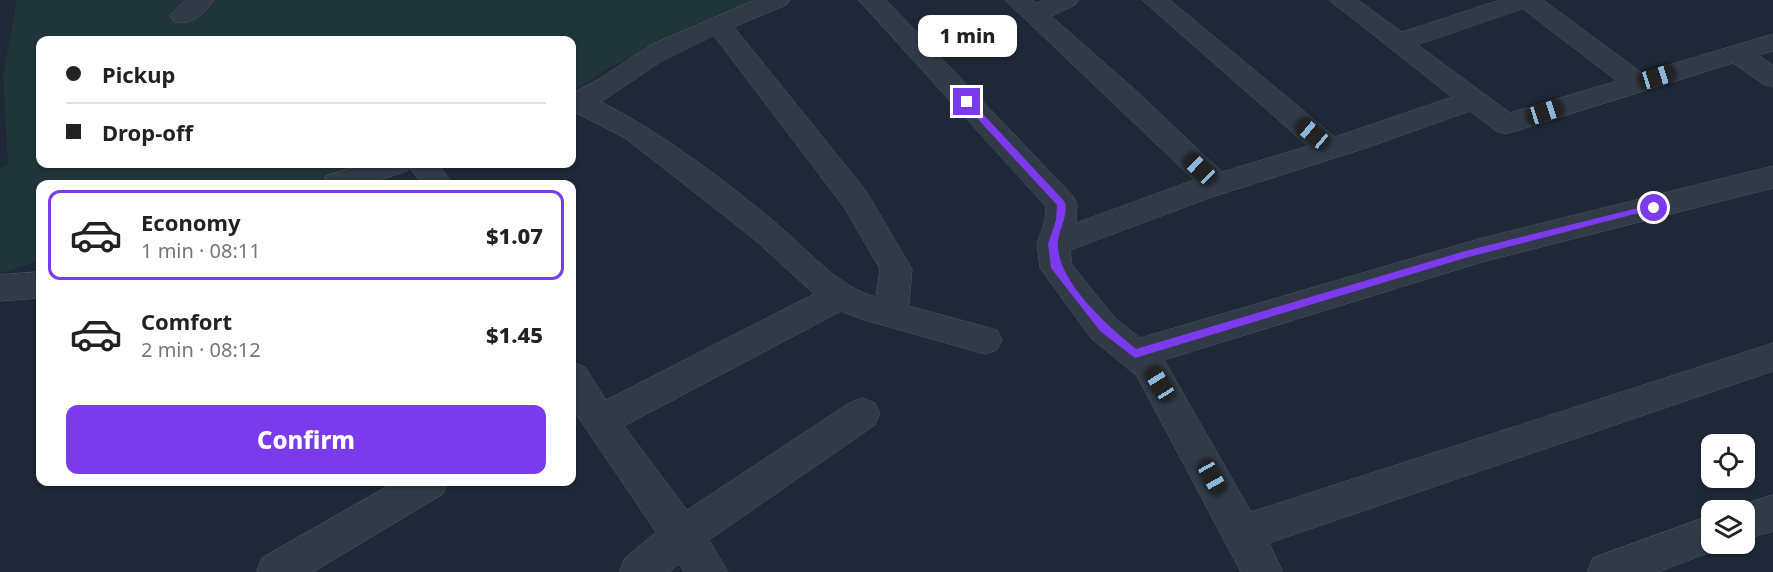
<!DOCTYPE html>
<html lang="en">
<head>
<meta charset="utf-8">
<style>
	body { margin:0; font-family:"Noto Sans",sans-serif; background:#f2f2f2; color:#222; height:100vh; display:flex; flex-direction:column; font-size:22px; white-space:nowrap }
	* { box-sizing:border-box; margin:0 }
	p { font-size:20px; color:#767676 }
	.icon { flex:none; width:33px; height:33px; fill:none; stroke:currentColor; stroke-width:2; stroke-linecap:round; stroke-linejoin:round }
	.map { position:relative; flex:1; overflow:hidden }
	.sheet { position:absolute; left:36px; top:180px; width:540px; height:306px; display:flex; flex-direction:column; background:#fff; border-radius:12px; box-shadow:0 2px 4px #0004 }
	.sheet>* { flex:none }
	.banner { position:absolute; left:36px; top:36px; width:540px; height:132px; border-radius:12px; box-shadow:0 2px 4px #0004; display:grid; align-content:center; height:132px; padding:0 30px; background:#fff }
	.controls { position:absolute; left:1701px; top:434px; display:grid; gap:12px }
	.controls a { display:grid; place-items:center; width:54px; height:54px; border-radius:12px; background:#fff; box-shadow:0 2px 4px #0004; font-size:30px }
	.end { position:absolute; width:27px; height:27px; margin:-14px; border:8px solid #7c3aed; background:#fff; box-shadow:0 0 0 3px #fff }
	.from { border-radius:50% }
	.bubble { position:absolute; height:42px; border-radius:12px; background:#fff; box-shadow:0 2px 4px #0004; font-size:20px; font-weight:800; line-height:42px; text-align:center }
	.car { position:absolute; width:18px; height:36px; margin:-18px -9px; border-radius:8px; box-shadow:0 0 4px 2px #0007; background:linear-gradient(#222 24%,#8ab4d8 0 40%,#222 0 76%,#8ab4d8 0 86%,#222 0) }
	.banner b { display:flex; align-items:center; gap:21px; height:57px; font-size:22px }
	.banner b+b { border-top:2px solid #e0e0e0 }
	.banner i { width:15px; height:15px; background:#222 }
	ul { padding:10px 0 0; list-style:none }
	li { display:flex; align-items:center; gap:18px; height:90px; margin:0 12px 9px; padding:0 18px; border:3px solid transparent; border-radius:12px }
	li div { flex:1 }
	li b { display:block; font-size:22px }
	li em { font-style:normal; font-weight:800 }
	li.active { border-color:#7c3aed }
	li>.icon { width:54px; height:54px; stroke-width:1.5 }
	.button { display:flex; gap:12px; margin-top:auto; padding:12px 30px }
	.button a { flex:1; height:69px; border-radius:12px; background:#7c3aed; color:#fff; font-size:24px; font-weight:800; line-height:69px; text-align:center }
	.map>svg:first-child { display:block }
	.green { fill:#203538 }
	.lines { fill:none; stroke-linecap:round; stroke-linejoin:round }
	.minor-casing { stroke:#4c5562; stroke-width:1 }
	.minor { fill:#323a47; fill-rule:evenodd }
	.route { fill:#7c3aed }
</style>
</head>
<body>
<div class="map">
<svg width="1773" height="572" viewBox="0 0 1773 572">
	<rect width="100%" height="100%" fill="#1e2836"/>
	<path class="green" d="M17 0H754L609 68 572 92V40H40V164H365L308 184H40V260L0 274V168L8 165 3 76Z"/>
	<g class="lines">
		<defs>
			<path id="minor" d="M186 0H214C204 14 191 26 174 22L170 16Z
				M755 0H790L786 5 734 27 866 191 912 269 909 306 997 330 1002 340 997 350 985 354 861 319 841 311 624 426 687 510 849 403 862 398 875 403 880 414 875 425 709 540 728 572H684L679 564 669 572H619L625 558 656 532 572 408V362L585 367 606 400 814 294 754 239 625 138 572 111V93L597 80 653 44ZM714 36 844 207 880 269 876 297C838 287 807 249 777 224 723 179 664 134 601 102L660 62Z
				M859 0H886L1073 196 1077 204 1076 223 1194 180 1005 0H1033L1037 3 1044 0H1079L1075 5 1051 16 1132 87 1222 172 1308 146 1142 0H1170L1335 137 1452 97 1329 0H1358L1402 32 1500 0H1543L1642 73 1773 34V51L1758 55 1773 65V87L1763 84 1733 63 1506 134 1496 131 1470 111 1363 149 1209 198 1070 250 1072 265 1115 318 1140 338 1482 238 1773 166V188L1482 262 1164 360 1251 512 1773 343V371L1269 543 1283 572H1241L1137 376 1091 338 1040 268 1037 244 1045 220 1046 207ZM1523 9 1617 81 1510 113 1418 45Z
				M365 164H438L453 184H422L409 167 407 171 368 184H322L326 176Z
				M40 272V298L0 301V275Z
				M395 482H448L443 494 313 572H256L262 558Z
				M1773 495V531L1744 540V510L1730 509Z
				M1712 515V543H1727L1726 546 1658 572H1587L1593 558Z"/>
		</defs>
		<use href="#minor" class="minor-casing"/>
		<use href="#minor" class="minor"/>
	</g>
	<path class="route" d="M964 100H970L1065 202C1069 218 1056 232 1058 248 1061 285 1108 326 1136 349L1465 251 1654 204 1658 208 1465 258 1135 358 1100 331 1051 268 1048 244 1056 220 1057 205 964 104Z"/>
</svg>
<div class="controls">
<a><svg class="icon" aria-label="locate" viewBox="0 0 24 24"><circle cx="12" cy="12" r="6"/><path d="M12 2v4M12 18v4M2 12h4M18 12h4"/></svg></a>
<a><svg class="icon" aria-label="layers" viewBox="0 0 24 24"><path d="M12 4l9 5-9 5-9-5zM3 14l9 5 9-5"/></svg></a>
</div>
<i class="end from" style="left:1654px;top:208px"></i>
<i class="end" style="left:967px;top:102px"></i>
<div class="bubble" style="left:918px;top:15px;width:99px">1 min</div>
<i class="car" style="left:1657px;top:77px;rotate:73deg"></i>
<i class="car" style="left:1545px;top:112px;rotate:72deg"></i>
<i class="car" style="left:1313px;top:134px;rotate:310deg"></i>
<i class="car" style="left:1200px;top:169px;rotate:314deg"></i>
<i class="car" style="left:1160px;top:384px;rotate:328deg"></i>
<i class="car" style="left:1212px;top:477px;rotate:151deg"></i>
<div class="banner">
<b><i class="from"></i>Pickup</b>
<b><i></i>Drop-off</b>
</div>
<section class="sheet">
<ul>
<li class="active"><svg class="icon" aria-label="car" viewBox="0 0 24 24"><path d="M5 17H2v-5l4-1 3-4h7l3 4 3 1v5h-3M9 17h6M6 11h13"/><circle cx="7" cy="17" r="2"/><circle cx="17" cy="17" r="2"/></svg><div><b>Economy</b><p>1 min · 08:11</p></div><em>$1.07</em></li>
<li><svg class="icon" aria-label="car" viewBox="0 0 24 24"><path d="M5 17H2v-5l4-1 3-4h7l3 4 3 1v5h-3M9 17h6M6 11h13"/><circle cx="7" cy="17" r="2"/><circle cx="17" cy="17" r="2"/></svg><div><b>Comfort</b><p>2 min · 08:12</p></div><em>$1.45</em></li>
</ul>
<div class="button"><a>Confirm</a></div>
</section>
</div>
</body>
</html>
